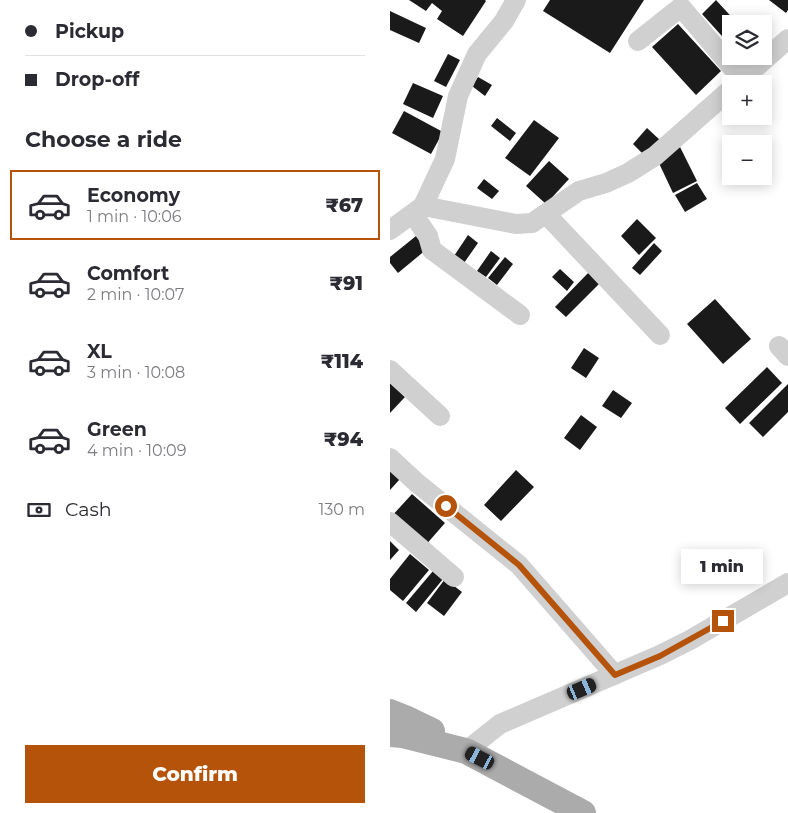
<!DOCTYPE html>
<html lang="en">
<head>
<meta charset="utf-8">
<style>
	body { margin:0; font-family:Montserrat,sans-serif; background:#f7f7f7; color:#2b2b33; height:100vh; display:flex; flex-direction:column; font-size:19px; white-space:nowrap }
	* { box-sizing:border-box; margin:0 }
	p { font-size:16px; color:#7c7c81 }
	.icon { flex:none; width:28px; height:28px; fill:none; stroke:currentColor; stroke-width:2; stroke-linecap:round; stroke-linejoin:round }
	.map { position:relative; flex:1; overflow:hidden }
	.drawer { display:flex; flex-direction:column; background:#fff; width:390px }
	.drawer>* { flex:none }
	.banner { display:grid; align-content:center; height:110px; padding:0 25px; background:#fff }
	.buttons { position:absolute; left:332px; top:15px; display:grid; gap:10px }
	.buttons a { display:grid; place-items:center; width:50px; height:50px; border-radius:0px; background:#fff; box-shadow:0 2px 12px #0003; font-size:25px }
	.end { position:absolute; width:22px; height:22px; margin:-11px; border:6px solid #b45309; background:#fff; box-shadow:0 0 0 2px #fff }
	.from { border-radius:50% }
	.bubble { position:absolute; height:35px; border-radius:0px; background:#fff; box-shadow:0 2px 12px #0003; font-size:16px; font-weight:800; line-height:35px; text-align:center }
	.car { position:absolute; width:15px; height:30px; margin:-15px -8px; border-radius:6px; box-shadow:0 0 4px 1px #0007; background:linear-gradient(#222 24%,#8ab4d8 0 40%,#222 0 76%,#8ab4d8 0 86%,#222 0) }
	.banner b { display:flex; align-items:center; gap:18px; height:48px; font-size:19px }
	.banner b+b { border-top:1px solid #e1e1e2 }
	.banner i { width:12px; height:12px; background:#2b2b33 }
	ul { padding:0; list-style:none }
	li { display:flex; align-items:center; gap:15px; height:70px; margin:0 10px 8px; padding:0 15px; border:2px solid transparent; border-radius:0px }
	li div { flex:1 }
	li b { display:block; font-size:19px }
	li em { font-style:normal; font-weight:800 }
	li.selected { border-color:#b45309 }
	li>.icon { width:45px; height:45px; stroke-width:1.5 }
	h2 { padding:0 25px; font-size:22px; line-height:60px }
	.pay { display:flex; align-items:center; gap:12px; height:55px; padding:0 25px; font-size:19px }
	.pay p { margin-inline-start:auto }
	.button { display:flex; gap:10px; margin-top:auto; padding:10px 25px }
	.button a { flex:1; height:58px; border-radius:0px; background:#b45309; color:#fff; font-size:20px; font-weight:800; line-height:58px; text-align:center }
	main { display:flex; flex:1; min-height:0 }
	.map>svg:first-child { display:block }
	.building { fill:#1a1a1a }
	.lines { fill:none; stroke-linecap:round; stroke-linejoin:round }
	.minor { stroke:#d0d0d0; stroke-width:20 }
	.major { stroke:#ababab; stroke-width:26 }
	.route { stroke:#b45309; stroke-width:6 }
</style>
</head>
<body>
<main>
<section class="drawer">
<div class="banner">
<b><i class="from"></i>Pickup</b>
<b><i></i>Drop-off</b>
</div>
<h2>Choose a ride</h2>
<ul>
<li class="selected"><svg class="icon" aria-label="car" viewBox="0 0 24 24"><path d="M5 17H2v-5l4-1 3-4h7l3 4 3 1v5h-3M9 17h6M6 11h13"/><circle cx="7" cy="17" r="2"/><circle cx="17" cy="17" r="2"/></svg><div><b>Economy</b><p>1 min · 10:06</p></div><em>₹67</em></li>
<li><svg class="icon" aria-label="car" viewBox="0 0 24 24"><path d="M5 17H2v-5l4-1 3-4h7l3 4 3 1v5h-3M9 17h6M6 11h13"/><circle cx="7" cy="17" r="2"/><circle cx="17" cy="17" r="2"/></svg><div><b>Comfort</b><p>2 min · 10:07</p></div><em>₹91</em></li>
<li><svg class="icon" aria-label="car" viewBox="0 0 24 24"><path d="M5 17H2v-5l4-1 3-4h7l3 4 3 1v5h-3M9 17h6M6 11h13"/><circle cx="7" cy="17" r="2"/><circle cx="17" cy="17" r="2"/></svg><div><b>XL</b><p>3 min · 10:08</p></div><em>₹114</em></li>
<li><svg class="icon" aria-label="car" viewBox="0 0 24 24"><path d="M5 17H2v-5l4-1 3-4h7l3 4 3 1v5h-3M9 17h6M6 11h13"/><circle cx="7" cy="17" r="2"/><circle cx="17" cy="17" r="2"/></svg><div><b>Green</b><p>4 min · 10:09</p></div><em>₹94</em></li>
</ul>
<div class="pay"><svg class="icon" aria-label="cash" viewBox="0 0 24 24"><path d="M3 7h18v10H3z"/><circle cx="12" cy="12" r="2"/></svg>Cash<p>130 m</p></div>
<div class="button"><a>Confirm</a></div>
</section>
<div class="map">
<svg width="398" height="813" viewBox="0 0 398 813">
	<rect width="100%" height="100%" fill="#fff"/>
	<path class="building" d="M19 0H95L96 1 73 36 47 19 52 11 42 3 36 11Z
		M160 0H254L220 53 153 11Z
		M326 0 348 24H341V46L312 14Z
		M379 0H398V10L396 13Z
		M0 11 36 28 29 43 0 30Z
		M288 24 331 71 306 95 262 47Z
		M58 54 70 60 56 87 44 81Z
		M88 77 102 85 95 96 82 86Z
		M23 83 53 96 43 118 13 104Z
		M14 111 53 132 41 154 2 133Z
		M107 118 126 133 120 141 101 126Z
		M144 120 169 138 140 176 115 158Z
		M257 128 271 141 256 157 243 144Z
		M290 147 307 181 283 193 267 159Z
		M159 161 179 179 156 204 136 186Z
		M94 179 109 191 102 199 87 188Z
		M307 183 317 199 295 212 285 195Z
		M247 219 266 238 249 255 231 236Z
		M78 235 88 243 74 263 64 256Z
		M26 236 37 249 8 273 0 263V257Z
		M264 243 272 251 250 275 242 268Z
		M101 251 110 258 96 277 87 271Z
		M115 257 123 264 107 285 98 278Z
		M170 269 184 282 177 291 162 277Z
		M201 270 212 281 176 317 165 307Z
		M325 299 361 339 333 364 297 324Z
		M194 348 209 358 196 378 181 368Z
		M377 367 392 383 350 424 335 408Z
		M0 383 15 397 0 413Z
		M398 384V412L373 437 359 423Z
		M223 390 242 403 231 418 212 406Z
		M191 415 207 427 190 450 174 438Z
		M0 470 10 479 0 490Z
		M126 470 144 487 111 521 94 505Z
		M22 494 55 523 34 547 0 518Z
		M0 541 9 550 0 560Z
		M20 554 39 570 13 601 0 590V579Z
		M43 571 53 579 26 612 16 603Z
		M55 579 72 592 54 616 37 603Z"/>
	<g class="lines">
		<path class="minor" d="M248 41 291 7 352 79
			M347 84 398 39
			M33 206 55 159 68 96 87 54 114 21 126 0
			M23 214 38 236 42 250 130 315
			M156 214 270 335
			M0 230 33 206 126 224 142 223 189 191 216 183 238 173 265 156 341 89
			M389 346 398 356
			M0 370 50 416
			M0 458 27 483 129 565 225 675
			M0 522 64 577
			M76 751 110 724 270 655 300 640 398 583"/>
		<path class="major" d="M0 712 15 718 42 731
			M0 734 12 735 76 751 193 813"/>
	</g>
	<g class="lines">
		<path class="route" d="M56 506 129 565 225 675 270 656 333 621"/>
	</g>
</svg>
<div class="buttons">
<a><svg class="icon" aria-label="layers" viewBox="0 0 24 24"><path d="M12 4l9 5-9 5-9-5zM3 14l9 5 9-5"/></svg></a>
<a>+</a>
<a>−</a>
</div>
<i class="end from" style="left:56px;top:506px"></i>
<i class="end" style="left:333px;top:621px"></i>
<div class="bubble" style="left:291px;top:549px;width:82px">1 min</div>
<i class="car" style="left:192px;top:689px;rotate:67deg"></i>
<i class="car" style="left:90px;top:758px;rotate:297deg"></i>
</div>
</main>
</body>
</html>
